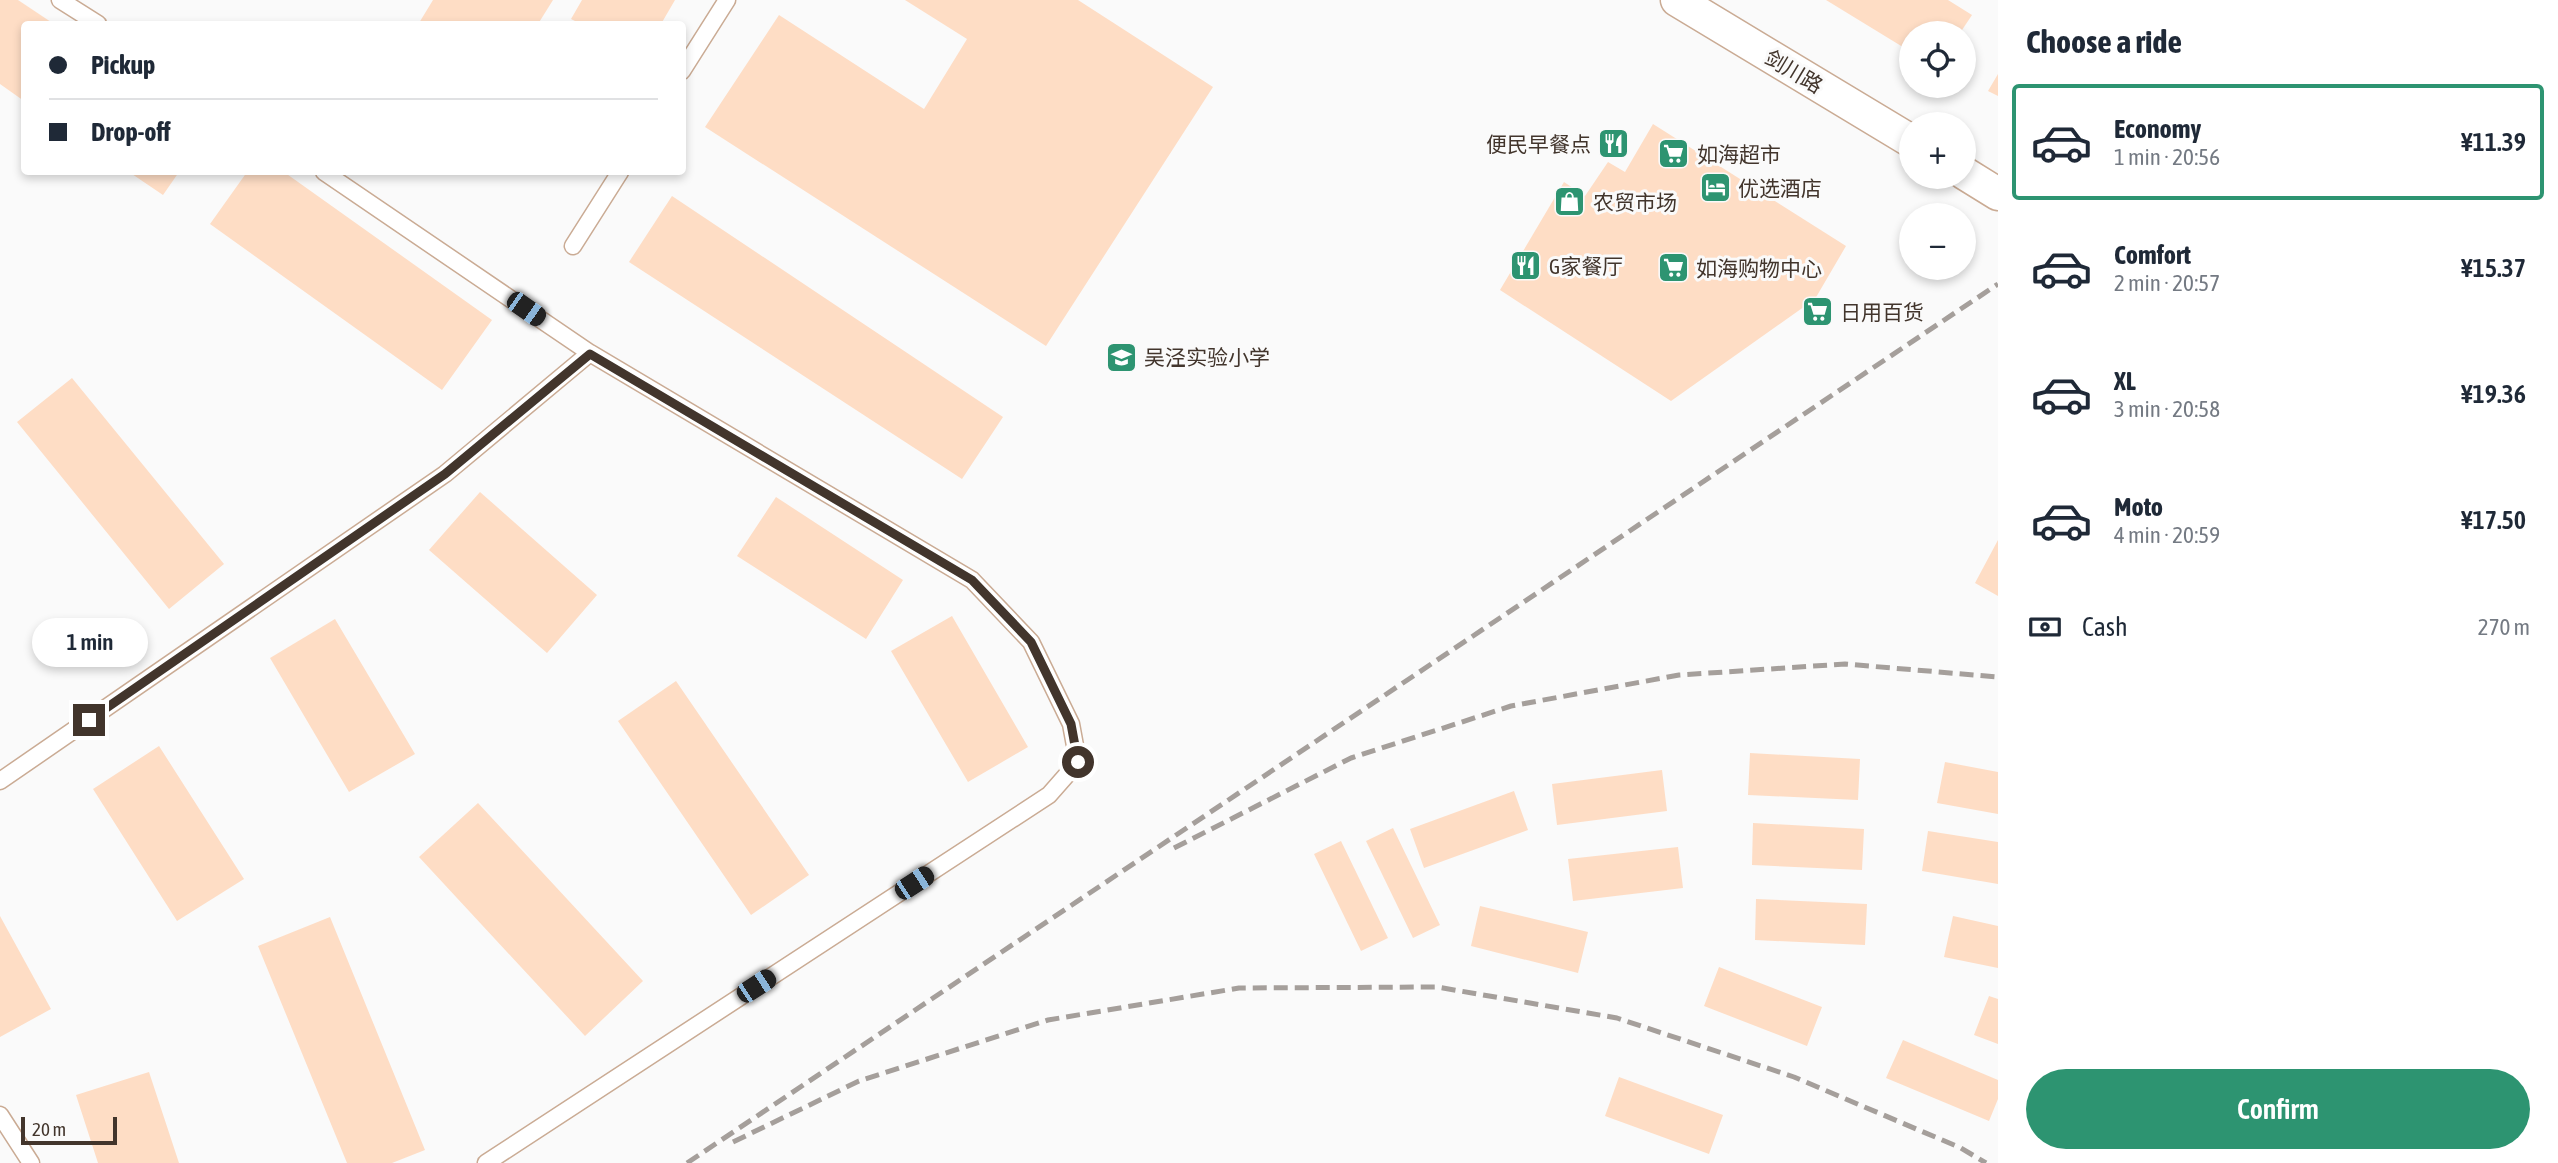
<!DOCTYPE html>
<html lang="en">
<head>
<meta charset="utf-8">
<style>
	body { margin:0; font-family:"Asap Condensed","Noto Sans SC",sans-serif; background:#f6f6f7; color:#1f2937; height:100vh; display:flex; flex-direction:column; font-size:26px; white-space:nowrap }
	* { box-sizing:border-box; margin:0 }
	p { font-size:23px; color:#747a83 }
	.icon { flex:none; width:38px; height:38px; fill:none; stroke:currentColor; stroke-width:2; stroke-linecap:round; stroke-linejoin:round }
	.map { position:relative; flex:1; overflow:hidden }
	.sheet { display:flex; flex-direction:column; background:#fff; width:560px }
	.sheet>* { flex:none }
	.guide { position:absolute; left:21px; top:21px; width:665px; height:154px; border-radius:7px; box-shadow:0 4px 10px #0003; display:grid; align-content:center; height:154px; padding:0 28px; background:#fff }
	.fabs { position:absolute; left:1899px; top:21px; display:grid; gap:14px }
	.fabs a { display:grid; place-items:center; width:77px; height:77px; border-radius:50%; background:#fff; box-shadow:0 4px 10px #0003; font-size:35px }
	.scale { position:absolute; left:21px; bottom:18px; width:96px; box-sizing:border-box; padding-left:7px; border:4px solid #42352c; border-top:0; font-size:19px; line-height:24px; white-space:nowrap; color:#42352c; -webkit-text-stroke:5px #fafafa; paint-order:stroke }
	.end { position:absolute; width:32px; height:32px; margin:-16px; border:9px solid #42352c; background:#fff; box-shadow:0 0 0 4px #fff }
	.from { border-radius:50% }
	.bubble { position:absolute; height:49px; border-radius:24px; background:#fff; box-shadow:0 4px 10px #0003; font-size:23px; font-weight:600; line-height:49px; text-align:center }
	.car { position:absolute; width:21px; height:42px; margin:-21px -10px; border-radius:9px; box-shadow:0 0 5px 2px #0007; background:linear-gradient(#222 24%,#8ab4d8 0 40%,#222 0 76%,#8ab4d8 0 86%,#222 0) }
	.guide b { display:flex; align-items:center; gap:24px; height:66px; font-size:26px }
	.guide b+b { border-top:2px solid #e0e1e3 }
	.guide i { width:18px; height:18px; background:#1f2937 }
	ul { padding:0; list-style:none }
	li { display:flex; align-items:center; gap:21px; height:116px; margin:0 14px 10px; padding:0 14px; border:4px solid transparent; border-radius:7px }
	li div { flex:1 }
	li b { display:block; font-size:26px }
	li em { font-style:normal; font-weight:600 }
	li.selected { border-color:#2d9471 }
	li>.icon { width:63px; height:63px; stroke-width:1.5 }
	h2 { padding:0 28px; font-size:32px; line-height:84px }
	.pay { display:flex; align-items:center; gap:18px; height:77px; padding:0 28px; font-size:26px }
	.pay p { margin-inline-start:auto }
	.action { display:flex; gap:14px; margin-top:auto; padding:14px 28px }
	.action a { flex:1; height:80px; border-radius:42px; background:#2d9471; color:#fff; font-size:28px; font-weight:600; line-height:80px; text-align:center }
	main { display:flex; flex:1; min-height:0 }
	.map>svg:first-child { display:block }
	.building { fill:#feddc5 }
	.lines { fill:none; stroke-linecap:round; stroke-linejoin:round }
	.lane-casing { stroke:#caab94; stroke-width:19 }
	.street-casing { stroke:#caab94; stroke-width:35 }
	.lane { stroke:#fff; stroke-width:16 }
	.street { stroke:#fff; stroke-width:32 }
	.rail { stroke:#a59f9b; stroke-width:5; stroke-dasharray:14 7; stroke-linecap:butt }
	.route { stroke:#42352c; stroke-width:9 }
	.labels { text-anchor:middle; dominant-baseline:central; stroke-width:6; stroke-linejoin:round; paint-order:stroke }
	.street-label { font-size:21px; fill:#42352c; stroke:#fafafa }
	.poi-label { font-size:21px; fill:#42352c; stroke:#fafafa; text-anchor:start }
</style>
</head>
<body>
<main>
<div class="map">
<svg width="1998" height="1163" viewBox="0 0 1998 1163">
	<rect width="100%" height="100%" fill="#fafafa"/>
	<path class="building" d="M0 0H18L54 24H24V101L0 84Z
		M433 0H553L538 24H422L419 23Z
		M582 0H675L661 24H581L571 19Z
		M905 0H1078L1213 87 1046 346 705 127 779 15 924 109 967 39Z
		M1826 0H1948L1972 15 1960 33H1911V52Z
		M1998 74V96L1988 91Z
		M1653 124 1846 246 1815 299 1671 401 1500 290 1564 182 1585 196 1608 162 1625 172Z
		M129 172H179L163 195Z
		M247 172H284L492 320 442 390 210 224Z
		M672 196 1003 417 962 479 629 262Z
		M72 378 224 564 169 609 17 422Z
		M480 492 597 595 547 653 429 550Z
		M776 497 903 580 866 639 737 556Z
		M1998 540V596L1975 583Z
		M952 616 1028 747 968 782 891 651Z
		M335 619 415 754 349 792 270 658Z
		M676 681 809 875 751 915 618 721Z
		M159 746 244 879 177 921 93 789Z
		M1750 753 1860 759 1858 800 1748 795Z
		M1945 762 1998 772V814L1937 803Z
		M1662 770 1667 811 1557 825 1552 784Z
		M1514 791 1528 830 1424 868 1410 829Z
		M478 803 643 981 585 1036 419 857Z
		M1753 823 1864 829 1862 870 1752 865Z
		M1393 828 1440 925 1413 938 1366 841Z
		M1928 831 1998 842V884L1922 871Z
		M1341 841 1388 938 1361 951 1314 854Z
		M1678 847 1683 888 1573 901 1568 859Z
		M1756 899 1867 904 1865 945 1755 940Z
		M1480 906 1588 932 1578 973 1471 946Z
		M0 916 51 1009 0 1037Z
		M1953 916 1998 926V968L1944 957Z
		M330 917 425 1150 392 1163H347L258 946Z
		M1719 967 1822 1007 1807 1046 1704 1006Z
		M1989 996 1998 999V1044L1974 1035Z
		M1903 1040 1998 1080V1099L1989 1121 1886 1078Z
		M149 1072 179 1163H98L76 1095Z
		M1619 1077 1723 1115 1709 1154 1605 1116Z"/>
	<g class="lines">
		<defs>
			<path id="lane" d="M60 0 98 24
				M682 71 727 0
				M324 172 590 353 972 580 1031 642 1071 724 1078 762 1049 795 486 1163
				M573 246 620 172
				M0 781 445 474 590 353
				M0 1115 31 1163"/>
			<path id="street" d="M1677 0 1911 141
				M1964 173 1998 194"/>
		</defs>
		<use href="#lane" class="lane-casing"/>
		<use href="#street" class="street-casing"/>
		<use href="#lane" class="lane"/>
		<use href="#street" class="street"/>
		<path class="rail" d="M1174 848 1351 758 1511 706 1679 675 1845 664 1998 677
			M733 1142 859 1081 1048 1020 1239 988 1437 987 1617 1018 1794 1077 1961 1148 1986 1163
			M687 1163 1998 284"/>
	</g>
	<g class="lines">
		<path class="route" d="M89 720 445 474 590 354 972 580 1031 642 1071 724 1078 762"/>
	</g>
	<defs>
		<symbol id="restaurant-square" viewBox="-11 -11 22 22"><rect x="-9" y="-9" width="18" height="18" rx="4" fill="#2d9471" stroke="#fafafa"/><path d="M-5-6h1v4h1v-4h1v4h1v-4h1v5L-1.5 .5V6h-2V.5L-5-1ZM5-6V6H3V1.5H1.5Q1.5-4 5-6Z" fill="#fff"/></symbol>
		<symbol id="supermarket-square" viewBox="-11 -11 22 22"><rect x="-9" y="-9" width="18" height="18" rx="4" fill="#2d9471" stroke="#fafafa"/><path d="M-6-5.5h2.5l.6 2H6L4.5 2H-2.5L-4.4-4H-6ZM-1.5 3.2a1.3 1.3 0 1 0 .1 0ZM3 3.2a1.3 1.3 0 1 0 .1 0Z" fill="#fff"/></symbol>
		<symbol id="hotel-square" viewBox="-11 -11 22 22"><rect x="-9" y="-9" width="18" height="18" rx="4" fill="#2d9471" stroke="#fafafa"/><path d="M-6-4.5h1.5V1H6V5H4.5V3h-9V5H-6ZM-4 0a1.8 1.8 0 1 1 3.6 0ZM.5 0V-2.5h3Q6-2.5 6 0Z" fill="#fff"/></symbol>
		<symbol id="shop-square" viewBox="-11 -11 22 22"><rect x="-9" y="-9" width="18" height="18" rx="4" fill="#2d9471" stroke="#fafafa"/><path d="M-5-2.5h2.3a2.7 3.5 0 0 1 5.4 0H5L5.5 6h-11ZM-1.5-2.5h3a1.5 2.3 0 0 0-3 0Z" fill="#fff"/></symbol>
		<symbol id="school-square" viewBox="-11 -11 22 22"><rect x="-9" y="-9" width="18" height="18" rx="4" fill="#2d9471" stroke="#fafafa"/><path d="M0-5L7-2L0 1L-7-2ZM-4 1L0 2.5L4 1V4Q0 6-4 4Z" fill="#fff"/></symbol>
	</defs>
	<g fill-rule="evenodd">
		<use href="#restaurant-square" x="1596" y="126" width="35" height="35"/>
		<use href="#supermarket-square" x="1656" y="136" width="35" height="35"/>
		<use href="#hotel-square" x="1698" y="170" width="35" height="35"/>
		<use href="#shop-square" x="1552" y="184" width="35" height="35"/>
		<use href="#restaurant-square" x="1508" y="248" width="35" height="35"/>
		<use href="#supermarket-square" x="1656" y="250" width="35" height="35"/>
		<use href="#supermarket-square" x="1800" y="294" width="35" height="35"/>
		<use href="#school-square" x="1104" y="340" width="35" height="35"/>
	</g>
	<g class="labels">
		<g class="street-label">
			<text transform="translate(1794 71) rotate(31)">剑川路</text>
		</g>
		<g class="poi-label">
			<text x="1591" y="144" text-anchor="end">便民早餐点</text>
			<text x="1697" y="154">如海超市</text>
			<text x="1738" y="188">优选酒店</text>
			<text x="1593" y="202">农贸市场</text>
			<text x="1549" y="266">G家餐厅</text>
			<text x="1696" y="268">如海购物中心</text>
			<text x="1840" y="312">日用百货</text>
			<text x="1144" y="357">吴泾实验小学</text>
		</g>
	</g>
</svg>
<div class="fabs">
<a><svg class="icon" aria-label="locate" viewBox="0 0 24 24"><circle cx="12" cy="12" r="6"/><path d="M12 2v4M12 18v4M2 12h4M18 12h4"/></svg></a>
<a>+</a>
<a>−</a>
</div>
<div class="scale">20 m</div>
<i class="end from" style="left:1078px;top:762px"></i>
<i class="end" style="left:89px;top:720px"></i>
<div class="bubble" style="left:32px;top:618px;width:116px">1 min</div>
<i class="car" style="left:526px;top:309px;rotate:125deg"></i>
<i class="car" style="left:914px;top:883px;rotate:57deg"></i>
<i class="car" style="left:756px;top:986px;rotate:57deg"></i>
<div class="guide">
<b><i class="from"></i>Pickup</b>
<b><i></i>Drop-off</b>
</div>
</div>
<section class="sheet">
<h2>Choose a ride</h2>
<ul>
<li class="selected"><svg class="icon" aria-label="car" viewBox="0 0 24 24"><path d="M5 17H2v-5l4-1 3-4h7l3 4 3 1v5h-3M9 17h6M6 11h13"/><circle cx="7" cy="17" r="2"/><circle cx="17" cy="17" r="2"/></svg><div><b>Economy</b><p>1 min · 20:56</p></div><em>¥11.39</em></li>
<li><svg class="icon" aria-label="car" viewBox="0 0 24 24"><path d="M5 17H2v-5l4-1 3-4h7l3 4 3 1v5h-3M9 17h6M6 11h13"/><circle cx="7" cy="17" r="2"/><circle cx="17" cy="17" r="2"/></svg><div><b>Comfort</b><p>2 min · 20:57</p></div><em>¥15.37</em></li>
<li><svg class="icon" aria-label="car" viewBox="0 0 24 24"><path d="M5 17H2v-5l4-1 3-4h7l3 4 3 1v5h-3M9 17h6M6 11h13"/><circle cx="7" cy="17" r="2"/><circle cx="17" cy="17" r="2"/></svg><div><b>XL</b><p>3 min · 20:58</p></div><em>¥19.36</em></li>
<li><svg class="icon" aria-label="car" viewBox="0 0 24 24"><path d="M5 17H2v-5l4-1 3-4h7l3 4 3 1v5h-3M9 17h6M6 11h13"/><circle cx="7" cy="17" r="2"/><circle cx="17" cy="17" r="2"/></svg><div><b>Moto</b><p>4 min · 20:59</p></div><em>¥17.50</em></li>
</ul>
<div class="pay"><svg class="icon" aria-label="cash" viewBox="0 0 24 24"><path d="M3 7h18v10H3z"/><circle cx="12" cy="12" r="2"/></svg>Cash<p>270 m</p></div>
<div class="action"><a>Confirm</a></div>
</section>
</main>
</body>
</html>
